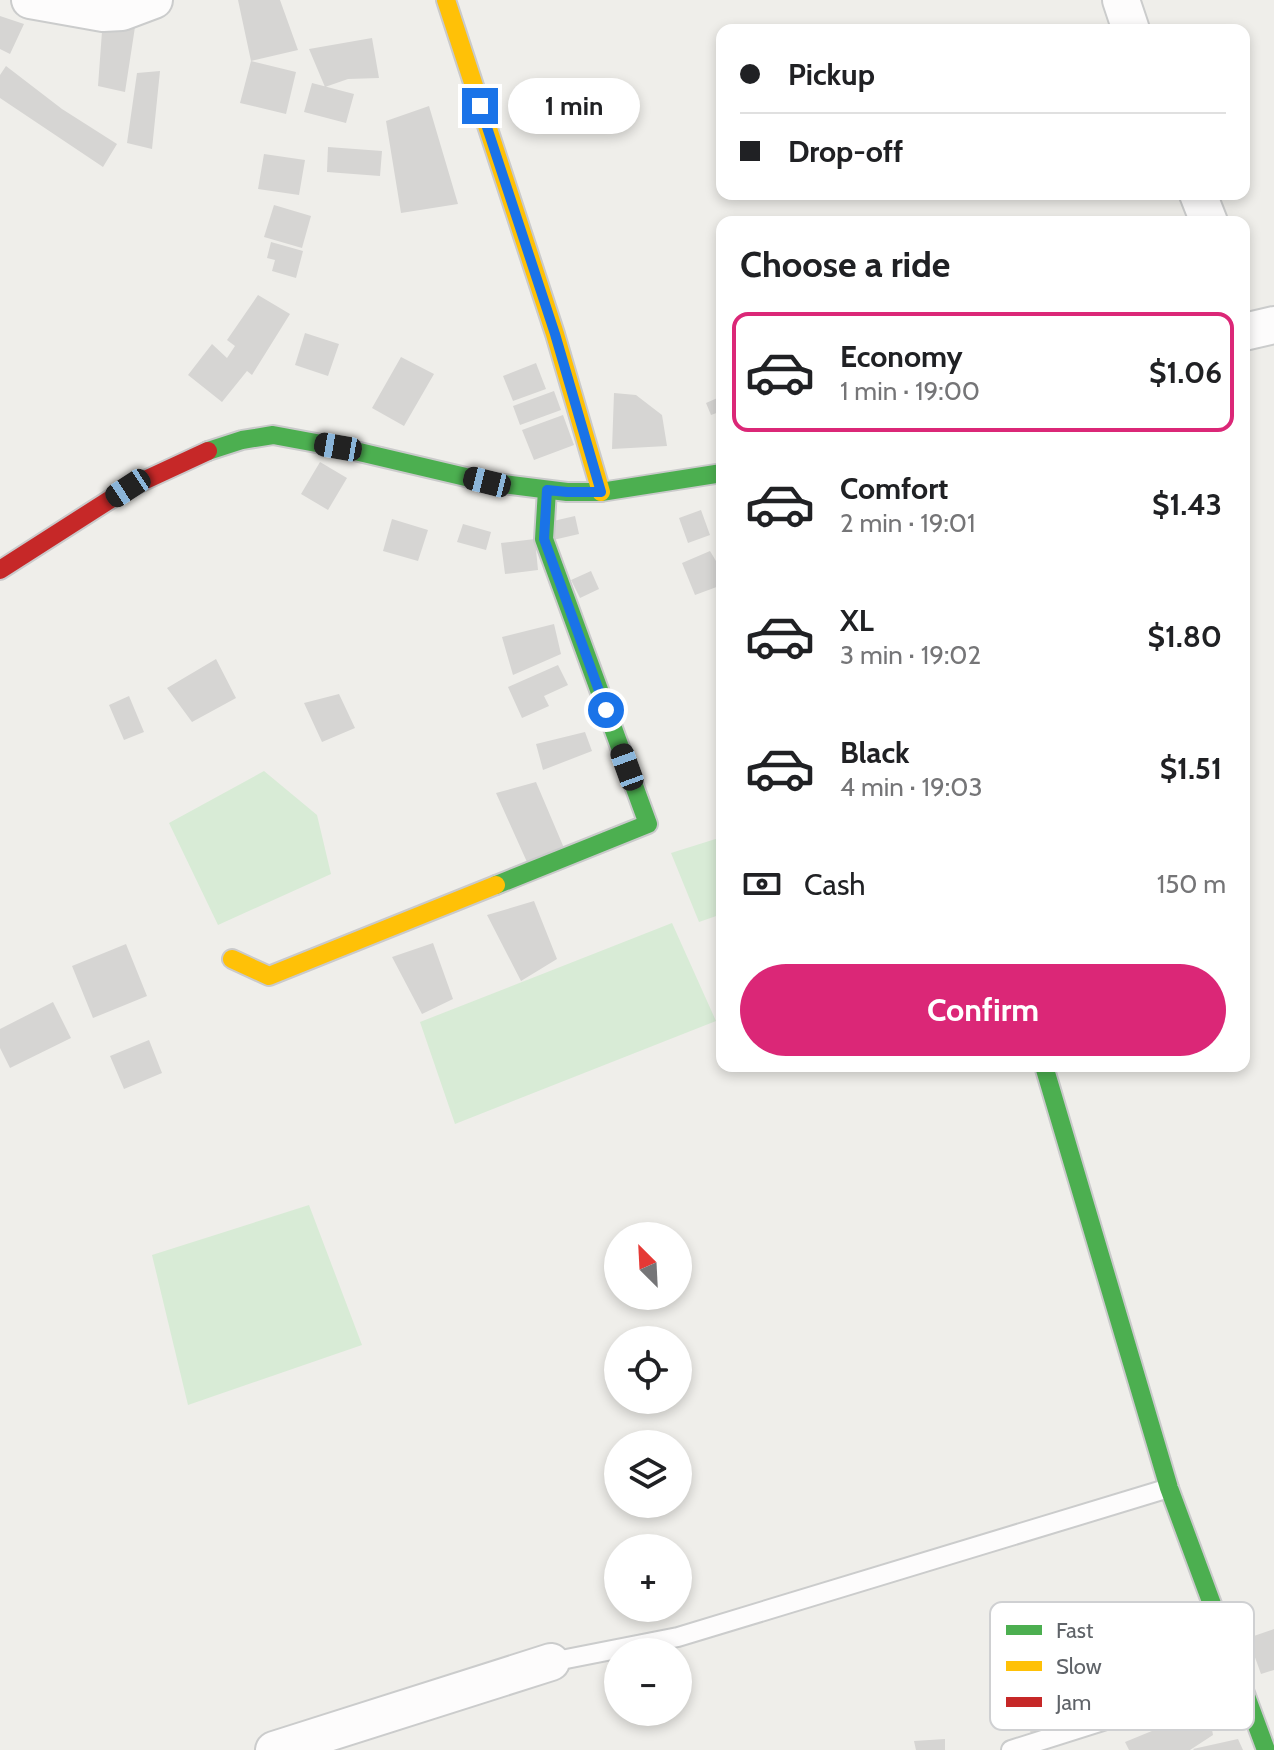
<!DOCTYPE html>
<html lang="en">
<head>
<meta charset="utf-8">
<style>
	body { margin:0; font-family:Cabin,sans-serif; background:#f6f6f6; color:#202124; height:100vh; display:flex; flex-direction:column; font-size:30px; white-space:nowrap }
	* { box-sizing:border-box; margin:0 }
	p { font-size:26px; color:#757577 }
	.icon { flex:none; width:44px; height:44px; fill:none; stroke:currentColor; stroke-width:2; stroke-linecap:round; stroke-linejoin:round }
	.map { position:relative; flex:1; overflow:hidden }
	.sheet { position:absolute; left:716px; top:216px; width:534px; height:856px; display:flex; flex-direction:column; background:#fff; border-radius:16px; box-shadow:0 4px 12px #0003 }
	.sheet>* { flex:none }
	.top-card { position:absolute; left:716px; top:24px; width:534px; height:176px; border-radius:16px; box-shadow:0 4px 12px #0003; display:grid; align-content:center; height:176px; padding:0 24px; background:#fff }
	.needle { width:52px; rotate:336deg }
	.fabs { position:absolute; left:604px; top:1222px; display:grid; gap:16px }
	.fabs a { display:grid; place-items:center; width:88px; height:88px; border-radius:50%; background:#fff; box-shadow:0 4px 12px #0003; font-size:40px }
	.end { position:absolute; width:36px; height:36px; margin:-18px; border:10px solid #1a73e8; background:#fff; box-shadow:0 0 0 4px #fff }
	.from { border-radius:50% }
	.bubble { position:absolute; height:56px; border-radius:28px; background:#fff; box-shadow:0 4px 12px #0003; font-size:26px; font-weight:800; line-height:56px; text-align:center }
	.car { position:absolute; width:24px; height:48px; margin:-24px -12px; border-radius:10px; box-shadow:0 0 6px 2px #0007; background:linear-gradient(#222 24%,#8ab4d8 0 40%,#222 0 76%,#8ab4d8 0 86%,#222 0) }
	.top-card b { display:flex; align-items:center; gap:28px; height:76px; font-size:30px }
	.top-card b+b { border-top:2px solid #e0e0e0 }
	.top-card i { width:20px; height:20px; background:#202124 }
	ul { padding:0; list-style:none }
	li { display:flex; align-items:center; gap:24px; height:120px; margin:0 16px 12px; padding:0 8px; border:4px solid transparent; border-radius:16px }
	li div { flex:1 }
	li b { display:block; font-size:30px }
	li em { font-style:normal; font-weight:800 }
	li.current { border-color:#db2777 }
	li>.icon { width:72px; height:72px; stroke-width:1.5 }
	h2 { padding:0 24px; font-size:36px; line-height:96px }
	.pay { display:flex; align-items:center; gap:20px; height:88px; padding:0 24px; font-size:30px }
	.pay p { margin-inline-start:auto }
	.button { display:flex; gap:16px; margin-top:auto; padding:16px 24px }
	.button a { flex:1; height:92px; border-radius:48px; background:#db2777; color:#fff; font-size:32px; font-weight:800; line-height:92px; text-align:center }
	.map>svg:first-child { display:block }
	.grass { fill:#d8ebd6 }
	.building { fill:#d6d5d3 }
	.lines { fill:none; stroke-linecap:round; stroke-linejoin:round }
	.lane-casing { stroke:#cbcccc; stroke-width:22 }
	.street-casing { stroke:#cbcccc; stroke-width:40 }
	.fast-casing { stroke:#cacacb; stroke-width:22 }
	.slow-casing { stroke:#cacacb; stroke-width:22 }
	.jam-casing { stroke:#cacacb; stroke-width:22 }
	.lane { stroke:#fdfcfc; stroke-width:18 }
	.street { stroke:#fdfcfc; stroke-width:36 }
	.fast { stroke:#4caf50; stroke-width:18 }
	.slow { stroke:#ffc107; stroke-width:18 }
	.jam { stroke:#c62828; stroke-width:18 }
	.route { stroke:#1a73e8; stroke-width:10 }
	.key { fill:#fff; stroke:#cfd0d2; stroke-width:2 }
	.key-label { font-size:22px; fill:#5f6368 }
</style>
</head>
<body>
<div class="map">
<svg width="1274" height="1750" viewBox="0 0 1274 1750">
	<rect width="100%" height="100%" fill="#efeeea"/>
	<path class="grass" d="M264 771 317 815 331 874 218 925 169 823Z
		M722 837V914L699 922 671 853Z
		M672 923 716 1021 455 1124 420 1022Z
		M309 1205 362 1345 188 1405 152 1255Z"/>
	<path class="building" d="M238 0H280L298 50 251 61Z
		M0 16 24 24 10 54 0 49Z
		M103 18 135 27 125 92 98 86Z
		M372 38 379 78 348 79 325 87 309 49Z
		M251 61 296 72 286 114 240 103Z
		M6 66 62 109 117 144 103 167 0 98V75Z
		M160 71 152 149 127 143 137 73Z
		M312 83 354 94 346 123 304 112Z
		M429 106 458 204 401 213 386 121Z
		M328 147 382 151 380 176 327 172Z
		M264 154 305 160 299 195 258 189Z
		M274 205 311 216 302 248 264 237Z
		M271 242 303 251 296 278 272 271 275 260 267 258Z
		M258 295 290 314 252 375 247 371 222 402 188 375 212 344 227 358 235 346 227 340Z
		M305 333 339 344 328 376 295 365Z
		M401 357 434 374 404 426 372 408Z
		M536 363 546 389 513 401 503 376Z
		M554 391 561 410 520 425 513 406Z
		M614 393 636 395 662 415 667 446 612 449Z
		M722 396V411L711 415 706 403Z
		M563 415 574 445 534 460 522 430Z
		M320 462 347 478 328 510 301 494Z
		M701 510 710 535 688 543 679 518Z
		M575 516 579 534 553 540 549 522Z
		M392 519 428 530 418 561 383 551Z
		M463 524 491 532 486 550 457 542Z
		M535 539 538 570 505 574 501 543Z
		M710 551 722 571V585L695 595 682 563Z
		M591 571 599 589 580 598 571 580Z
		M554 624 561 654 513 675 502 637Z
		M216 659 236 698 192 722 167 688Z
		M558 665 568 685 544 696 549 706 522 718 508 687Z
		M339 694 355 728 322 742 304 703Z
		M129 696 144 732 124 740 109 705Z
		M585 732 592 751 543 770 536 744Z
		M536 782 564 848 527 862 496 793Z
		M534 901 557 959 521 981 487 915Z
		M433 943 453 999 422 1014 392 957Z
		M126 944 147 996 93 1018 72 966Z
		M53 1002 71 1038 10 1068 0 1048V1029Z
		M149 1040 162 1073 124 1089 110 1056Z
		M1274 1629V1670L1261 1674 1248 1638Z
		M1059 1674 1065 1727 1032 1737 1014 1680Z
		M1208 1708 1213 1735 1190 1750H1129L1125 1742Z
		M945 1739V1750H916L914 1741Z
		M1238 1739 1243 1750H1194L1193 1749Z"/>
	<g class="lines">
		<defs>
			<path id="lane" d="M551 1662 678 1637 1169 1488
				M1011 1750 1239 1678"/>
			<path id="street" d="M30 0 103 13 122 12 154 0
				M1121 0 1131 30
				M1198 194 1209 222
				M1244 332 1274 325
				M274 1750 551 1662"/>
			<path id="fast" d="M208 451 242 440 273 435 338 447 487 482 567 492H601L722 473
				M496 885 648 824 544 539 547 490
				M1044 1066 1169 1488 1266 1750"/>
			<path id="slow" d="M446 0 555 334 601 492
				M232 959 269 976 496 885"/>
			<path id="jam" d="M0 570 128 488 208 451"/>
		</defs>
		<use href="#lane" class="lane-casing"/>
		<use href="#street" class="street-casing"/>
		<use href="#fast" class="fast-casing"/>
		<use href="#slow" class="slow-casing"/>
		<use href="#jam" class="jam-casing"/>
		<use href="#lane" class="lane"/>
		<use href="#street" class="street"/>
		<use href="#fast" class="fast"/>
		<use href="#slow" class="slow"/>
		<use href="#jam" class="jam"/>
	</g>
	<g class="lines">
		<path class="route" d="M480 106 555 334 601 492H567L547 490 544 539 606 710"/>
	</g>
	<rect x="990" y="1602" width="264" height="128" rx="12" class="key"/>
	<rect x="1006" y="1625" width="36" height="10" fill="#4caf50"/>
	<rect x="1006" y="1661" width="36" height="10" fill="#ffc107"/>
	<rect x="1006" y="1697" width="36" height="10" fill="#c62828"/>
	<g class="key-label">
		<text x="1056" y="1638">Fast</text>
		<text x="1056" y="1674">Slow</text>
		<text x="1056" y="1710">Jam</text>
	</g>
</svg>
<div class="fabs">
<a><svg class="needle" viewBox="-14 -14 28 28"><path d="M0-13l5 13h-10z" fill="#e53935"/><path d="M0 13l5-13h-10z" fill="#757577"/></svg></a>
<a><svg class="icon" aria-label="locate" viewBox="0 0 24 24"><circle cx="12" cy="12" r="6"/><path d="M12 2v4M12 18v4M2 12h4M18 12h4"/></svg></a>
<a><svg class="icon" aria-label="layers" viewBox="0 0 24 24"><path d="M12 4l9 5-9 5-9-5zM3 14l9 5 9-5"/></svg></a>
<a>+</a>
<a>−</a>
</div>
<i class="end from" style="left:606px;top:710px"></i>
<i class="end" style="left:480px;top:106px"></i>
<div class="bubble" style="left:508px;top:78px;width:132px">1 min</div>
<i class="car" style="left:338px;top:447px;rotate:280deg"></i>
<i class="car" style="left:487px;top:482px;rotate:284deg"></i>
<i class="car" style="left:128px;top:488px;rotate:237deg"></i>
<i class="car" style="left:627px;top:767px;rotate:340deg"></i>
<div class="top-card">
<b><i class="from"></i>Pickup</b>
<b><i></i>Drop-off</b>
</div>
<section class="sheet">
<h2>Choose a ride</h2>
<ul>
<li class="current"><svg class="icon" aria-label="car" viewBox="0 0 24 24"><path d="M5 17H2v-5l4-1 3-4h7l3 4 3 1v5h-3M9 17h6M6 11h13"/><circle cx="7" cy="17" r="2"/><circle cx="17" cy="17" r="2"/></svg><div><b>Economy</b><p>1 min · 19:00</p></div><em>$1.06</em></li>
<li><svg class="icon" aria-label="car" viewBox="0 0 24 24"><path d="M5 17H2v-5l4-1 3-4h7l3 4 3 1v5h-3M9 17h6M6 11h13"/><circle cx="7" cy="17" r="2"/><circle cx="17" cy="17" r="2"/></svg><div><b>Comfort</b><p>2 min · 19:01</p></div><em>$1.43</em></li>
<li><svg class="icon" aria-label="car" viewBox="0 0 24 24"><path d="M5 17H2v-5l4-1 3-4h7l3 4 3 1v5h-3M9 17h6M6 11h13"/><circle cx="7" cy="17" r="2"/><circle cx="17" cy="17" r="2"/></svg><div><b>XL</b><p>3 min · 19:02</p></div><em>$1.80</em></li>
<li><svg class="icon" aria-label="car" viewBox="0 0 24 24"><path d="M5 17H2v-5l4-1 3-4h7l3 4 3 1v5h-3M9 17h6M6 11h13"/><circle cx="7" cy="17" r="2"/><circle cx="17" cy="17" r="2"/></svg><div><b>Black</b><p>4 min · 19:03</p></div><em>$1.51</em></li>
</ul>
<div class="pay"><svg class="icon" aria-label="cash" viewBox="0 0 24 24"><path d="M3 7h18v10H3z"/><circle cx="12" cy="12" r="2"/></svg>Cash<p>150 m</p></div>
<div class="button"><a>Confirm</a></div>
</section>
</div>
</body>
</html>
